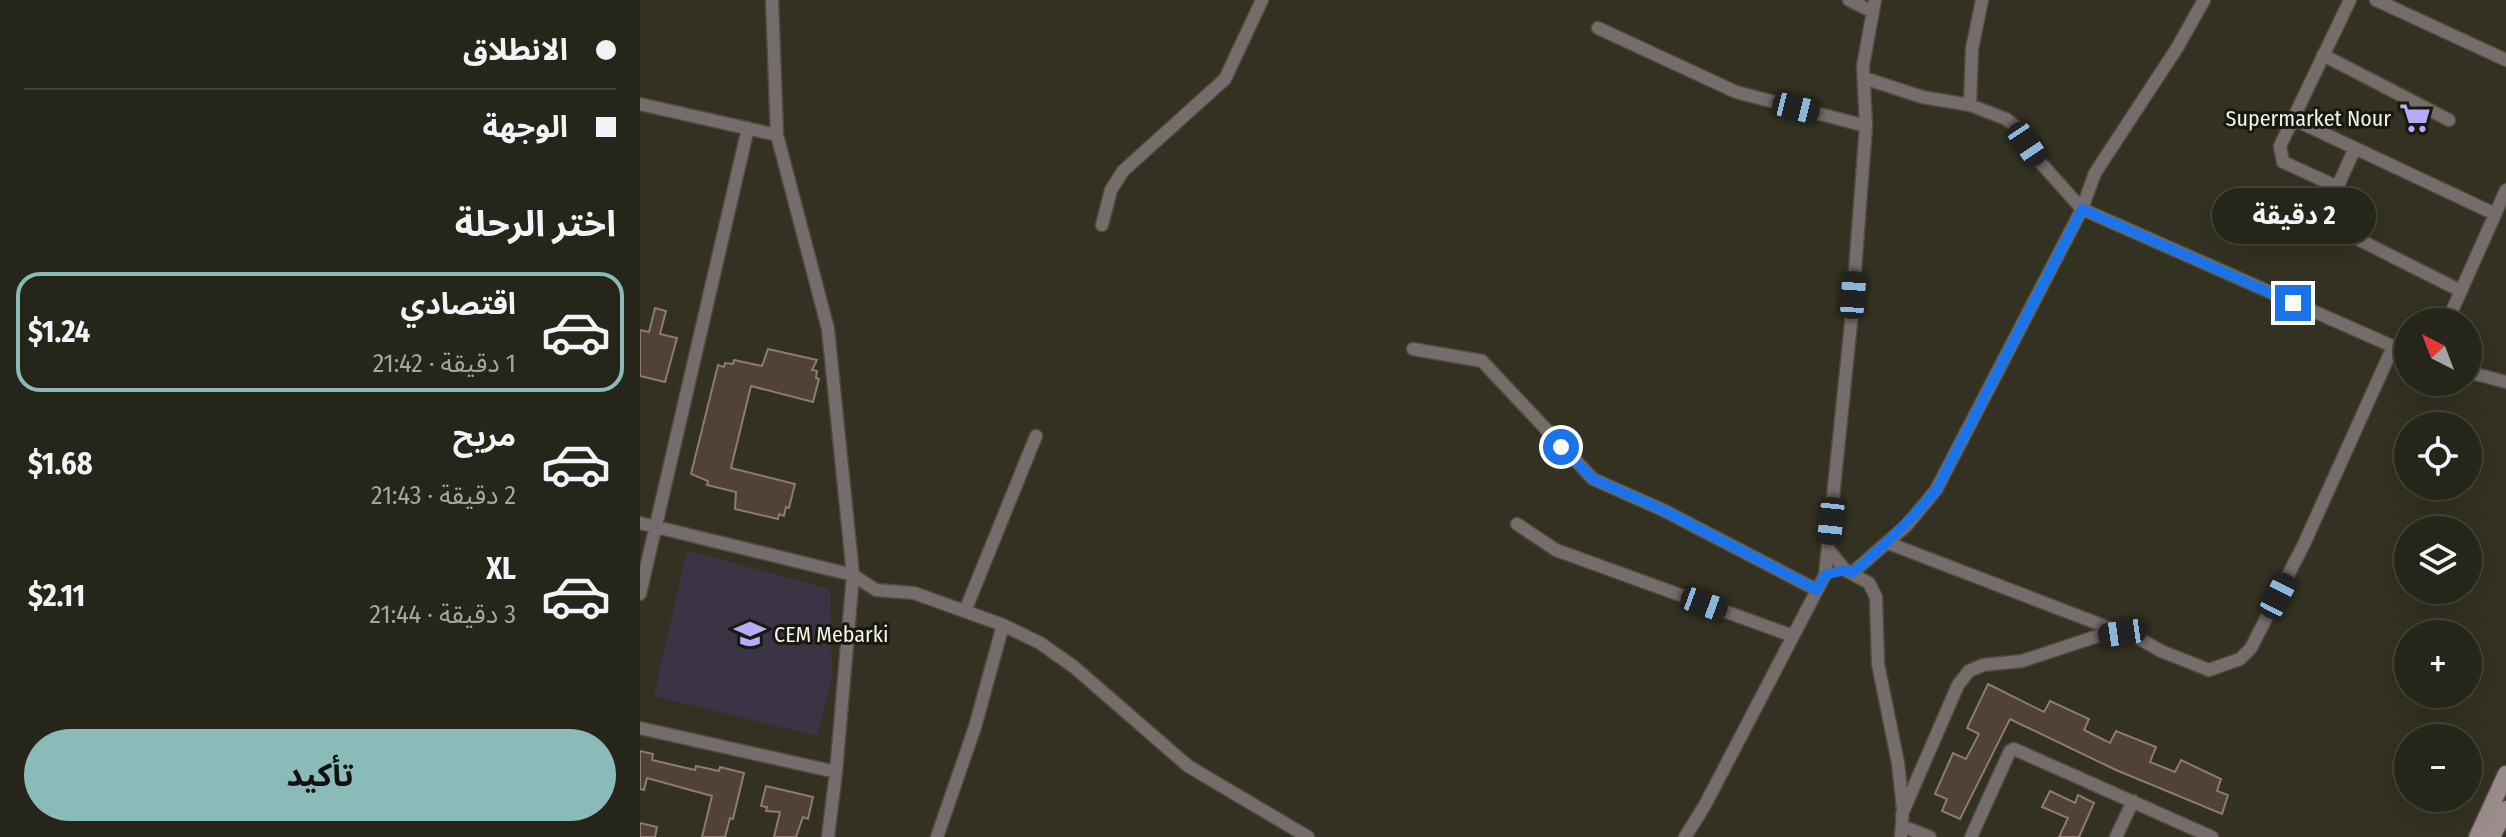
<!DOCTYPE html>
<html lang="ar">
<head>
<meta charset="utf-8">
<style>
	body { margin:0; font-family:"Fira Sans Condensed","Noto Sans Arabic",sans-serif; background:#2e2d22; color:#f1f3f6; direction:rtl; height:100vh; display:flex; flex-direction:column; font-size:30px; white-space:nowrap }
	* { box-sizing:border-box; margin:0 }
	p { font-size:26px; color:#a4a5a2 }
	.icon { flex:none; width:44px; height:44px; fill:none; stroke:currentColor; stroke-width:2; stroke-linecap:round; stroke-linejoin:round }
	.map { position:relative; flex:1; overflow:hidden; direction:ltr }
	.panel { display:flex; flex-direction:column; background:#262519; width:640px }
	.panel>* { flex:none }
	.hud { display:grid; align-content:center; height:176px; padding:0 24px; background:#262519 }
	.needle { width:52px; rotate:318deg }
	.tools { position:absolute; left:1754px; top:308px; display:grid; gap:16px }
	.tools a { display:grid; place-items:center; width:88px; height:88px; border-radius:50%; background:#262519; box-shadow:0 8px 32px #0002,0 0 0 2px #424238; font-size:40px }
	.end { position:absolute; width:36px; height:36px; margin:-18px; border:10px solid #1a73e8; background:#fff; box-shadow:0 0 0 4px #fff }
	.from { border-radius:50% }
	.bubble { position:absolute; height:56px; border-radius:28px; background:#262519; box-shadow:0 8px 32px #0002,0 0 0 2px #424238; font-size:26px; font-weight:700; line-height:56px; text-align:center; direction:rtl }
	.car { position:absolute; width:24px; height:48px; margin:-24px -12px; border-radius:10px; box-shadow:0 0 6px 2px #0007; background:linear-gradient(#222 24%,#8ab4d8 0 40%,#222 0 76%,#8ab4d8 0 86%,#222 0) }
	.hud b { display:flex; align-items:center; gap:28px; height:76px; font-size:30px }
	.hud b+b { border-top:2px solid #424238 }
	.hud i { width:20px; height:20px; background:#f1f3f6 }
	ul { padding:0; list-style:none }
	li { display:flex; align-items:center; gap:24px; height:120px; margin:0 16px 12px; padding:0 8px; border:4px solid transparent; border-radius:24px }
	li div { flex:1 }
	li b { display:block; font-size:30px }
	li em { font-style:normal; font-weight:700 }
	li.selected { border-color:#8bbbb9 }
	li>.icon { width:72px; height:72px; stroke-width:1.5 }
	h2 { padding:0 24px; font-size:36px; line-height:96px }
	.action { display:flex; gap:16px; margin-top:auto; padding:16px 24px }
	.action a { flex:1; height:92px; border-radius:48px; background:#8bbbb9; color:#111; font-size:32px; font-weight:700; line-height:92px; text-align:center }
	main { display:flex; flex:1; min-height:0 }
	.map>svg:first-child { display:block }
	.education { fill:#3b3445 }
	.building { fill:#514137; stroke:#8d7b70; stroke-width:2 }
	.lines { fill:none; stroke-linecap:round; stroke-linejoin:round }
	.street-casing { stroke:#4e4c3d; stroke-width:15 }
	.secondary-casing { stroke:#4e4c3d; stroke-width:19 }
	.street { stroke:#766c6c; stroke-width:12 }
	.secondary { stroke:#9c8d8d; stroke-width:16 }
	.route { stroke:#1a73e8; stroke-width:10 }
	.labels { text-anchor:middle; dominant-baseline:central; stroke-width:6; stroke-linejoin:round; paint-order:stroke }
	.poi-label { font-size:22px; fill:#f4f2e8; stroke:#1a1911; text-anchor:end }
</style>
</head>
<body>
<main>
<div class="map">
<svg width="1866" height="837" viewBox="0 0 1866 837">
	<rect width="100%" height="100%" fill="#333121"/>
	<path class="education" d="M47 550 190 589 192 678 177 736 14 696Z"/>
	<path class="building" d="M15 308 26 311 20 334 37 338 25 382 0 376V330L9 332Z
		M128 349 177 360 172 370 177 371 176 378 179 379 173 402 111 386 91 468 155 484 149 508 146 507 144 516 139 514 138 519 95 509 96 492 67 485 68 481 51 474 78 365 84 367 85 363 93 364 94 360 122 366Z
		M1348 684 1404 712 1410 701 1449 719 1444 730 1470 743 1476 731 1516 747 1510 762 1535 772 1541 760 1581 779 1577 791 1588 795 1582 814 1476 770 1370 719 1320 819 1302 811 1307 799 1295 794 1313 753 1326 759 1339 734 1327 728Z
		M0 751 13 754 12 760 55 770 56 766 79 771 80 767 104 773 93 819 90 818 85 837H62L72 796 7 778 4 790 0 789Z
		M126 786 173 797 168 819 163 817 156 837H134L140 812 126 811 127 807 121 806Z
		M1410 791 1435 803 1438 795 1454 803 1439 837H1419L1428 818 1402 807Z
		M0 823 17 827 15 837H0Z"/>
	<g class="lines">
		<defs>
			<path id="street" d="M132 0 137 135 188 329 213 575 196 772 188 837
				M1209 0 1233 12
				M1736 0 1866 60
				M958 28 1096 92 1226 126
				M1683 55 1809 120
				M1224 78 1282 97 1330 105 1366 119 1375 126 1399 161 1442 209 1768 353
				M0 104 137 135
				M1330 105 1332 49 1342 0
				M1653 119 1855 214
				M1715 148 1682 221 1821 291
				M1698 187 1643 162 1640 146 1710 0
				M462 225 471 190 483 171 585 79 622 0
				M1807 322 1866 190
				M773 349 842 361 953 479 1023 510 1177 590
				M1828 372 1866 382
				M0 523 213 575 236 590 274 593 363 625 400 643 434 667 548 766 668 837
				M877 524 916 550 1153 636
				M1248 543 1480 632
				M1188 549 1205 570 1229 583 1236 597 1238 664 1258 763 1263 809 1261 837
				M1212 573 1266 526 1296 490 1442 209 1455 173 1537 48 1564 0
				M0 594 108 128
				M325 611 396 436
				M0 728 196 772
				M1262 814 1318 685 1329 671 1343 665 1382 661 1458 636 1482 633 1491 634 1521 651 1569 670 1600 659 1611 648 1664 544 1753 347
				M1262 826 1290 837
				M297 837 335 727 363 625
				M1045 837 1065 805 1185 575 1211 323 1226 126 1223 66 1235 0
				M1331 837 1370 751 1374 749 1572 837
				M1476 837 1493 801"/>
			<path id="secondary" d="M1837 837 1866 774
				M1852 837 1866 809"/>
		</defs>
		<use href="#street" class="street-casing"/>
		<use href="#secondary" class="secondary-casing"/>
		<use href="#street" class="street"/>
		<use href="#secondary" class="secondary"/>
	</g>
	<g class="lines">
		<path class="route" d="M921 447 953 479 1023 510 1177 590 1185 575 1205 570 1212 573C1243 547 1270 521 1296 490L1442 209 1653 303"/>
	</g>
	<defs>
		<symbol id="supermarket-bare" viewBox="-9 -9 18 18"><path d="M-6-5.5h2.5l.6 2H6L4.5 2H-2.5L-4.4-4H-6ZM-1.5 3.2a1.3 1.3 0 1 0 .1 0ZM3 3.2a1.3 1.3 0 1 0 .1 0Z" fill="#b6acf8" stroke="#1a1911" stroke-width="2.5" paint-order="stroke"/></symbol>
		<symbol id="school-bare" viewBox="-9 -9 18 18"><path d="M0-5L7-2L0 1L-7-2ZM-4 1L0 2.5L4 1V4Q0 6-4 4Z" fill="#b6acf8" stroke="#1a1911" stroke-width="2.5" paint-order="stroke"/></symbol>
	</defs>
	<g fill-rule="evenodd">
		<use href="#supermarket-bare" x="1753" y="96" width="44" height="44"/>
		<use href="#school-bare" x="88" y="612" width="44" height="44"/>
	</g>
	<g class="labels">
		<g class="poi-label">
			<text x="1751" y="118">Supermarket Nour</text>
			<text x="134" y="634" text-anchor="start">CEM Mebarki</text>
		</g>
	</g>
</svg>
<div class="tools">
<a><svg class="needle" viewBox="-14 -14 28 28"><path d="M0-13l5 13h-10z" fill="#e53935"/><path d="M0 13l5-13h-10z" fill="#a4a5a2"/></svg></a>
<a><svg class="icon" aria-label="locate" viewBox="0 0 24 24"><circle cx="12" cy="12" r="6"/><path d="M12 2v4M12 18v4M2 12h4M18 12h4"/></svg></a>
<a><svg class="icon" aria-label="layers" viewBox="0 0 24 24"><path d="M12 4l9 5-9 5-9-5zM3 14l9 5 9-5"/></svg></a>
<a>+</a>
<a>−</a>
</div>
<i class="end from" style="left:921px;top:447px"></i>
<i class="end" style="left:1653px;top:303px"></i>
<div class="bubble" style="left:1572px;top:188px;width:164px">2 دقيقة</div>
<i class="car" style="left:1156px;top:108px;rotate:104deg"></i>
<i class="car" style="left:1387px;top:144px;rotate:146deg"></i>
<i class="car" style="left:1213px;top:295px;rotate:4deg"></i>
<i class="car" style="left:1191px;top:521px;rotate:186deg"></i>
<i class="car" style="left:1638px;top:596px;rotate:27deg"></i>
<i class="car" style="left:1064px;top:604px;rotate:110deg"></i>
<i class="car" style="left:1482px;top:633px;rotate:262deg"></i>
</div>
<section class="panel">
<div class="hud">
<b><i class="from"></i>الانطلاق</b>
<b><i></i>الوجهة</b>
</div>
<h2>اختر الرحلة</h2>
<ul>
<li class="selected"><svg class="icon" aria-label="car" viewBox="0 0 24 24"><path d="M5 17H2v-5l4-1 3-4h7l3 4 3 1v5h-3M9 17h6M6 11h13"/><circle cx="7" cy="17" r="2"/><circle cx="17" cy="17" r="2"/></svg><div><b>اقتصادي</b><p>1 دقيقة · 21:42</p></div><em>$1.24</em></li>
<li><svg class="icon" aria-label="car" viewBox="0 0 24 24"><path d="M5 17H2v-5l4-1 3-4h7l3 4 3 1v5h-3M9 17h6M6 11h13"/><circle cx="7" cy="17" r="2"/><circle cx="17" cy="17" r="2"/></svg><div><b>مريح</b><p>2 دقيقة · 21:43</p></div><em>$1.68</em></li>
<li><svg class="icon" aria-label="car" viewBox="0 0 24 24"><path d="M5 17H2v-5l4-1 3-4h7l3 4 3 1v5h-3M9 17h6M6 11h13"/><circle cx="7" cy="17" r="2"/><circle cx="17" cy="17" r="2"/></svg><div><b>XL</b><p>3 دقيقة · 21:44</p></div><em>$2.11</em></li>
</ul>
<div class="action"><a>تأكيد</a></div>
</section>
</main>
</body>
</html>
